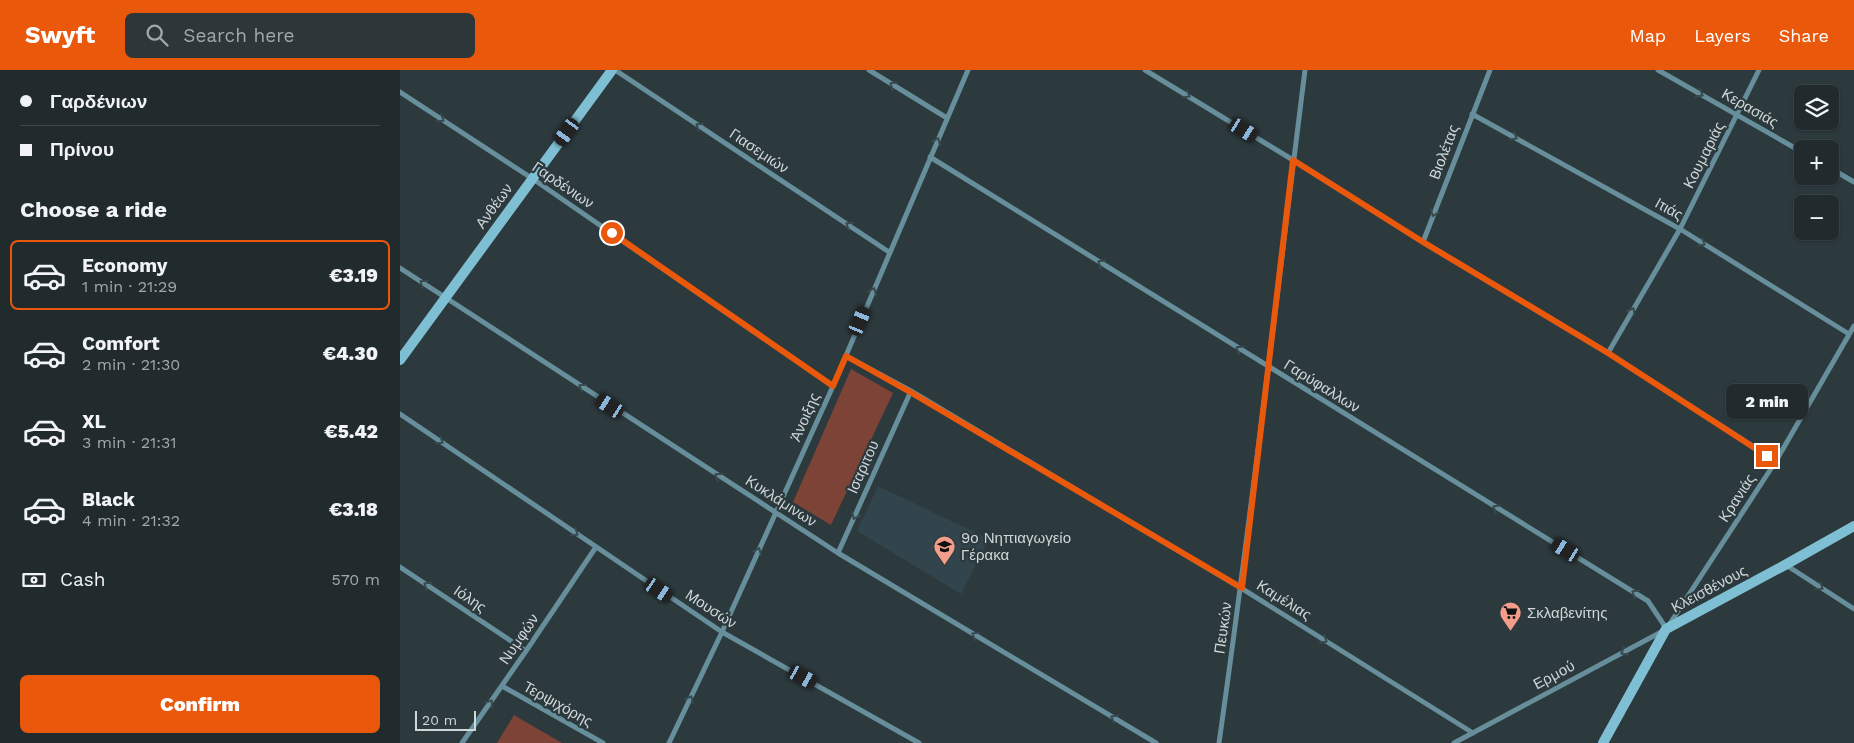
<!DOCTYPE html>
<html lang="en">
<head>
<meta charset="utf-8">
<style>
	body { margin:0; font-family:"Work Sans",sans-serif; background:#2d373a; color:#f1f3f6; height:100vh; display:flex; flex-direction:column; font-size:19px; white-space:nowrap }
	* { box-sizing:border-box; margin:0 }
	p { font-size:16px; color:#a2a7aa }
	.icon { flex:none; width:28px; height:28px; fill:none; stroke:currentColor; stroke-width:2; stroke-linecap:round; stroke-linejoin:round }
	.map { position:relative; flex:1; overflow:hidden }
	.sheet { display:flex; flex-direction:column; background:#212b2e; width:400px }
	.sheet>* { flex:none }
	.banner { display:grid; align-content:center; height:110px; padding:0 20px; background:#212b2e }
	.controls { position:absolute; left:1394px; top:15px; display:grid; gap:10px }
	.controls a { display:grid; place-items:center; width:45px; height:45px; border-radius:8px; background:#212b2e; box-shadow:0 1px 4px #0004,0 0 0 1px #3e474a; font-size:25px }
	.scale { position:absolute; left:15px; bottom:12px; width:61px; box-sizing:border-box; padding-left:5px; border:2px solid #cfd7da; border-top:0; font-size:14px; line-height:18px; white-space:nowrap; color:#cfd7da; -webkit-text-stroke:4px #2c393d; paint-order:stroke }
	.end { position:absolute; width:22px; height:22px; margin:-11px; border:6px solid #ea580c; background:#fff; box-shadow:0 0 0 2px #fff }
	.from { border-radius:50% }
	.bubble { position:absolute; height:35px; border-radius:8px; background:#212b2e; box-shadow:0 1px 4px #0004,0 0 0 1px #3e474a; font-size:16px; font-weight:800; line-height:35px; text-align:center }
	.car { position:absolute; width:15px; height:30px; margin:-15px -8px; border-radius:6px; box-shadow:0 0 4px 1px #0007; background:linear-gradient(#222 24%,#8ab4d8 0 40%,#222 0 76%,#8ab4d8 0 86%,#222 0) }
	.banner b { display:flex; align-items:center; gap:18px; height:48px; font-size:19px }
	.banner b+b { border-top:1px solid #3e474a }
	.banner i { width:12px; height:12px; background:#f1f3f6 }
	ul { padding:0; list-style:none }
	li { display:flex; align-items:center; gap:15px; height:70px; margin:0 10px 8px; padding:0 10px; border:2px solid transparent; border-radius:8px }
	li div { flex:1 }
	li b { display:block; font-size:19px }
	li em { font-style:normal; font-weight:800 }
	li.on { border-color:#ea580c }
	li>.icon { width:45px; height:45px; stroke-width:1.5 }
	h2 { padding:0 20px; font-size:22px; line-height:60px }
	.pay { display:flex; align-items:center; gap:12px; height:55px; padding:0 20px; font-size:19px }
	.pay p { margin-inline-start:auto }
	.primary-button { display:flex; gap:10px; margin-top:auto; padding:10px 20px }
	.primary-button a { flex:1; height:58px; border-radius:8px; background:#ea580c; color:#fff; font-size:20px; font-weight:800; line-height:58px; text-align:center }
	header { display:flex; align-items:center; gap:30px; box-sizing:border-box; height:70px; padding:0 25px; background:#ea580c; color:#fff }
	header strong { font-size:24px }
	nav { display:flex; gap:28px; margin-inline-start:auto; font-size:18px }
	.search { width:350px; height:45px; background:#2d373a; display:flex; align-items:center; gap:12px; box-sizing:border-box; padding:0 18px; border-radius:8px; color:#a2a7aa; font-size:19px }
	main { display:flex; flex:1; min-height:0 }
	.map>svg:first-child { display:block }
	.built { fill:#32454c }
	.green { fill:#7d4336 }
	.lines { fill:none; stroke-linecap:round; stroke-linejoin:round }
	.street { stroke:#678e9b; stroke-width:5 }
	.secondary { stroke:#7fbfd4; stroke-width:10 }
	.oneway { stroke:#384a50 }
	.route { stroke:#ea580c; stroke-width:6 }
	.labels { text-anchor:middle; dominant-baseline:central; stroke-width:4.5; stroke-linejoin:round; paint-order:stroke }
	.street-label { font-size:15px; fill:#cfd7da; stroke:#2c393d }
	.poi-label { font-size:15px; fill:#cfd7da; stroke:#2c393d; text-anchor:start }
</style>
</head>
<body>
<header>
<strong>Swyft</strong>
<div class="search"><svg class="icon" aria-label="search" viewBox="0 0 24 24"><circle cx="10" cy="10" r="6"/><path d="M15 15l6 6"/></svg>Search here</div>
<nav><a>Map</a><a>Layers</a><a>Share</a></nav>
</header>
<main>
<section class="sheet">
<div class="banner">
<b><i class="from"></i>Γαρδένιων</b>
<b><i></i>Πρίνου</b>
</div>
<h2>Choose a ride</h2>
<ul>
<li class="on"><svg class="icon" aria-label="car" viewBox="0 0 24 24"><path d="M5 17H2v-5l4-1 3-4h7l3 4 3 1v5h-3M9 17h6M6 11h13"/><circle cx="7" cy="17" r="2"/><circle cx="17" cy="17" r="2"/></svg><div><b>Economy</b><p>1 min · 21:29</p></div><em>€3.19</em></li>
<li><svg class="icon" aria-label="car" viewBox="0 0 24 24"><path d="M5 17H2v-5l4-1 3-4h7l3 4 3 1v5h-3M9 17h6M6 11h13"/><circle cx="7" cy="17" r="2"/><circle cx="17" cy="17" r="2"/></svg><div><b>Comfort</b><p>2 min · 21:30</p></div><em>€4.30</em></li>
<li><svg class="icon" aria-label="car" viewBox="0 0 24 24"><path d="M5 17H2v-5l4-1 3-4h7l3 4 3 1v5h-3M9 17h6M6 11h13"/><circle cx="7" cy="17" r="2"/><circle cx="17" cy="17" r="2"/></svg><div><b>XL</b><p>3 min · 21:31</p></div><em>€5.42</em></li>
<li><svg class="icon" aria-label="car" viewBox="0 0 24 24"><path d="M5 17H2v-5l4-1 3-4h7l3 4 3 1v5h-3M9 17h6M6 11h13"/><circle cx="7" cy="17" r="2"/><circle cx="17" cy="17" r="2"/></svg><div><b>Black</b><p>4 min · 21:32</p></div><em>€3.18</em></li>
</ul>
<div class="pay"><svg class="icon" aria-label="cash" viewBox="0 0 24 24"><path d="M3 7h18v10H3z"/><circle cx="12" cy="12" r="2"/></svg>Cash<p>570 m</p></div>
<div class="primary-button"><a>Confirm</a></div>
</section>
<div class="map">
<svg width="1454" height="673" viewBox="0 0 1454 673">
	<rect width="100%" height="100%" fill="#2c393d"/>
	<path class="built" d="M478 416 589 469 561 524 457 461Z"/>
	<path class="green" d="M451 299 493 323 431 455 393 432Z
		M114 645 162 673H97Z"/>
	<g class="lines">
		<path class="street" d="M215 0 489 182
			M469 0 547 48
			M745 0 893 90 1023 172 1208 283 1376 391
			M1258 0 1402 82
			M0 22 133 109 433 316
			M1072 44 1280 159 1449 264
			M530 87 1248 531 1266 558
			M1430 98 1454 112
			M1023 172 1090 0
			M0 198 438 483 756 673
			M1208 283 1280 159 1359 0
			M446 286 511 321 841 518 1073 663
			M0 344 322 562 519 673
			M438 483 511 321
			M1386 495 1454 539
			M0 497 126 581
			M1269 555 1376 391 1454 256
			M102 616 203 673
			M62 673 126 581 196 477
			M269 673 322 562 433 316 568 0
			M819 673C851 449 877 224 905 0
			M1054 673 1263 561"/>
		<path class="secondary" d="M0 290 212 0
			M1203 673 1266 559 1385 495 1454 456"/>
	</g>
	<defs><path id="oneway-chevron" d="M-2-3.5L2.5 0L-2 3.5" fill="none" stroke-width="1.6" stroke-linecap="round" stroke-linejoin="round" transform="scale(1.25)"/></defs>
	<g class="oneway">
		<use href="#oneway-chevron" transform="translate(493 15) rotate(-148)"/>
		<use href="#oneway-chevron" transform="translate(1300 24) rotate(30)"/>
		<use href="#oneway-chevron" transform="translate(787 25) rotate(31)"/>
		<use href="#oneway-chevron" transform="translate(41 49) rotate(33)"/>
		<use href="#oneway-chevron" transform="translate(299 56) rotate(-146)"/>
		<use href="#oneway-chevron" transform="translate(1114 67) rotate(29)"/>
		<use href="#oneway-chevron" transform="translate(537 71) rotate(-66)"/>
		<use href="#oneway-chevron" transform="translate(1034 143) rotate(111)"/>
		<use href="#oneway-chevron" transform="translate(449 155) rotate(-146)"/>
		<use href="#oneway-chevron" transform="translate(1302 173) rotate(32)"/>
		<use href="#oneway-chevron" transform="translate(701 193) rotate(-148)"/>
		<use href="#oneway-chevron" transform="translate(23 213) rotate(-146)"/>
		<use href="#oneway-chevron" transform="translate(473 221) rotate(-67)"/>
		<use href="#oneway-chevron" transform="translate(1232 241) rotate(-60)"/>
		<use href="#oneway-chevron" transform="translate(839 279) rotate(-148)"/>
		<use href="#oneway-chevron" transform="translate(182 317) rotate(-147)"/>
		<use href="#oneway-chevron" transform="translate(40 371) rotate(34)"/>
		<use href="#oneway-chevron" transform="translate(318 406) rotate(-147)"/>
		<use href="#oneway-chevron" transform="translate(1096 438) rotate(-148)"/>
		<use href="#oneway-chevron" transform="translate(455 446) rotate(114)"/>
		<use href="#oneway-chevron" transform="translate(175 463) rotate(34)"/>
		<use href="#oneway-chevron" transform="translate(358 481) rotate(-66)"/>
		<use href="#oneway-chevron" transform="translate(27 515) rotate(-146)"/>
		<use href="#oneway-chevron" transform="translate(1420 517) rotate(33)"/>
		<use href="#oneway-chevron" transform="translate(1235 523) rotate(-148)"/>
		<use href="#oneway-chevron" transform="translate(575 565) rotate(-149)"/>
		<use href="#oneway-chevron" transform="translate(924 570) rotate(32)"/>
		<use href="#oneway-chevron" transform="translate(1224 582) rotate(152)"/>
		<use href="#oneway-chevron" transform="translate(290 629) rotate(-64)"/>
		<use href="#oneway-chevron" transform="translate(90 633) rotate(-55)"/>
		<use href="#oneway-chevron" transform="translate(714 648) rotate(-149)"/>
	</g>
	<g class="lines">
		<path class="route" d="M212 163 433 316 446 286 510 322 842 518 893 90 1023 172 1208 283 1367 386"/>
	</g>
	<defs>
		<symbol id="school-pin" viewBox="-11 -11 22 30"><path d="M0 17L-7.5 6A9.5 9.5 0 1 1 7.5 6Z" fill="#f49d8b" stroke="#2c393d"/><path d="M0-5L7-2L0 1L-7-2ZM-4 1L0 2.5L4 1V4Q0 6-4 4Z" fill="#111"/></symbol>
		<symbol id="supermarket-pin" viewBox="-11 -11 22 30"><path d="M0 17L-7.5 6A9.5 9.5 0 1 1 7.5 6Z" fill="#f49d8b" stroke="#2c393d"/><path d="M-6-5.5h2.5l.6 2H6L4.5 2H-2.5L-4.4-4H-6ZM-1.5 3.2a1.3 1.3 0 1 0 .1 0ZM3 3.2a1.3 1.3 0 1 0 .1 0Z" fill="#111"/></symbol>
	</defs>
	<g fill-rule="evenodd">
		<use href="#school-pin" x="532" y="464" width="25" height="34"/>
		<use href="#supermarket-pin" x="1098" y="530" width="25" height="34"/>
	</g>
	<g class="labels">
		<g class="street-label">
			<text transform="translate(1350 38) rotate(30)">Κερασιάς</text>
			<text transform="translate(359 81) rotate(34)">Γιασεμιών</text>
			<text transform="translate(1044 82) rotate(-69)">Βιολέτας</text>
			<text transform="translate(1304 85) rotate(-63)">Κουμαριάς</text>
			<text transform="translate(163 115) rotate(34)">Γαρδένιων</text>
			<text transform="translate(94 136) rotate(-54)">Ανθέων</text>
			<text transform="translate(1269 139) rotate(29)">Ιτιάς</text>
			<text transform="translate(922 316) rotate(32)">Γαρύφαλλων</text>
			<text transform="translate(405 347) rotate(-66)">Άνοιξης</text>
			<text transform="translate(463 397) rotate(-66)">Ισαριτου</text>
			<text transform="translate(1337 428) rotate(-57)">Κρανιάς</text>
			<text transform="translate(381 431) rotate(33)">Κυκλάμινων</text>
			<text transform="translate(1309 519) rotate(-28)">Κλεισθένους</text>
			<text transform="translate(70 529) rotate(34)">Ιόλης</text>
			<text transform="translate(884 530) rotate(32)">Καμέλιας</text>
			<text transform="translate(311 539) rotate(33)">Μουσών</text>
			<text transform="translate(823 558) rotate(-82)">Πευκών</text>
			<text transform="translate(119 569) rotate(-56)">Νυμφών</text>
			<text transform="translate(1154 605) rotate(-28)">Ερμού</text>
			<text transform="translate(158 634) rotate(29)">Τερψιχόρης</text>
		</g>
		<g class="poi-label">
			<text x="561" y="468">9ο Νηπιαγωγείο<tspan x="561" dy="17">Γέρακα</tspan></text>
			<text x="1127" y="543">Σκλαβενίτης</text>
		</g>
	</g>
</svg>
<div class="controls">
<a><svg class="icon" aria-label="layers" viewBox="0 0 24 24"><path d="M12 4l9 5-9 5-9-5zM3 14l9 5 9-5"/></svg></a>
<a>+</a>
<a>−</a>
</div>
<div class="scale">20 m</div>
<i class="end from" style="left:212px;top:163px"></i>
<i class="end" style="left:1367px;top:386px"></i>
<div class="bubble" style="left:1326px;top:314px;width:82px">2 min</div>
<i class="car" style="left:844px;top:60px;rotate:121deg"></i>
<i class="car" style="left:167px;top:62px;rotate:216deg"></i>
<i class="car" style="left:460px;top:251px;rotate:23deg"></i>
<i class="car" style="left:210px;top:336px;rotate:303deg"></i>
<i class="car" style="left:1166px;top:480px;rotate:301deg"></i>
<i class="car" style="left:259px;top:520px;rotate:124deg"></i>
<i class="car" style="left:403px;top:607px;rotate:119deg"></i>
</div>
</main>
</body>
</html>
